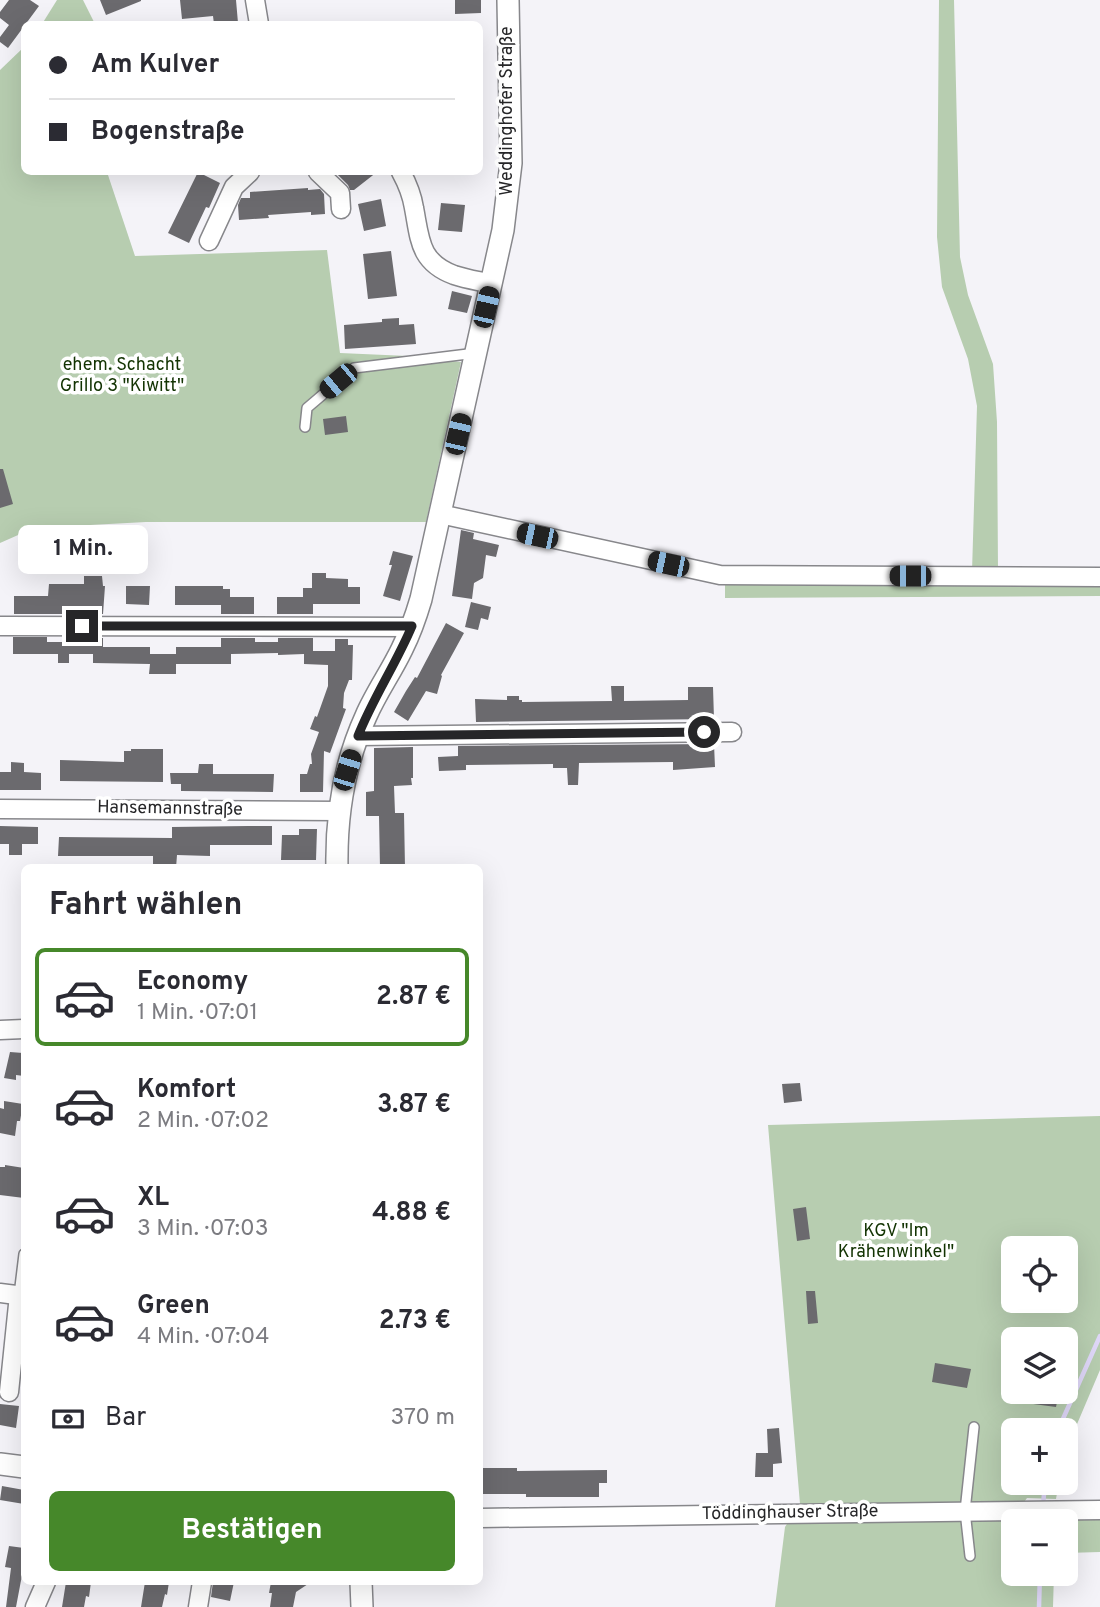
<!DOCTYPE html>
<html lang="de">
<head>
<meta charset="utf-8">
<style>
	body { margin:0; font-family:Overpass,sans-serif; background:#f2f2f3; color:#2b2b33; height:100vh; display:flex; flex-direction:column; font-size:26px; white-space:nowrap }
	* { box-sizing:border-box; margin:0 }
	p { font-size:23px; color:#7c7c81 }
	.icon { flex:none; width:38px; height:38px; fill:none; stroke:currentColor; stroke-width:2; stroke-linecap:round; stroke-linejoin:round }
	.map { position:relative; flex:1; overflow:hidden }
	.drawer { position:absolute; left:21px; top:864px; width:462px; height:721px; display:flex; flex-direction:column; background:#fff; border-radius:10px; box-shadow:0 7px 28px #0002 }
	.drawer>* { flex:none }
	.hud { position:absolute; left:21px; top:21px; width:462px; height:154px; border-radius:10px; box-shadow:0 7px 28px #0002; display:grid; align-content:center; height:154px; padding:0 28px; background:#fff }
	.tools { position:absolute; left:1001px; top:1236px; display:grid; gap:14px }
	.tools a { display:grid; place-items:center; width:77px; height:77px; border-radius:10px; background:#fff; box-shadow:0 7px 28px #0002; font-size:35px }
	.end { position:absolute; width:32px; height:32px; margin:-16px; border:9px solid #262628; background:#fff; box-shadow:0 0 0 4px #fff }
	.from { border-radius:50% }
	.bubble { position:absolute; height:49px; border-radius:10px; background:#fff; box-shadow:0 7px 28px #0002; font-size:23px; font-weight:700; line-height:49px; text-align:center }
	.car { position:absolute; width:21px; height:42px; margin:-21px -10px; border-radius:9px; box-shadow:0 0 5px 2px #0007; background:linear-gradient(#222 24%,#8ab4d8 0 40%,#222 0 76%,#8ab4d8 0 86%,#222 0) }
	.hud b { display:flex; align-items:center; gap:24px; height:66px; font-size:26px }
	.hud b+b { border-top:2px solid #e1e1e2 }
	.hud i { width:18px; height:18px; background:#2b2b33 }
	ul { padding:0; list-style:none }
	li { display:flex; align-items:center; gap:21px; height:98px; margin:0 14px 10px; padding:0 14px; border:4px solid transparent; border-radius:10px }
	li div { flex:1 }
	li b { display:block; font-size:26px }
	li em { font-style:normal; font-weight:700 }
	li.selected { border-color:#46882a }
	li>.icon { width:63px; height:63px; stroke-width:1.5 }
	h2 { padding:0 28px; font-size:32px; line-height:84px }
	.pay { display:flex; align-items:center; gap:18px; height:77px; padding:0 28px; font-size:26px }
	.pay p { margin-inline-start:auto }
	.action { display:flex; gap:14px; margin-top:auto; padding:14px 28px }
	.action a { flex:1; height:80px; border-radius:10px; background:#46882a; color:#fff; font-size:28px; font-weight:700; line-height:80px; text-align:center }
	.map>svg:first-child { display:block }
	.green { fill:#b7cdb0; fill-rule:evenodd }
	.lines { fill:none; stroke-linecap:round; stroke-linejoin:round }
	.stream { stroke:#dfd7f8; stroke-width:4.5 }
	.building { fill:#6b6a6e }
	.service-casing { stroke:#87878b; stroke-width:12 }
	.minor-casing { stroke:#87878b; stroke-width:21 }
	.tertiary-casing { stroke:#87878b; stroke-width:24 }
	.service { stroke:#fff; stroke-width:9 }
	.minor { stroke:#fff; stroke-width:18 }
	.tertiary { stroke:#fff; stroke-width:21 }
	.route { stroke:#262628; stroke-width:9 }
	.labels { text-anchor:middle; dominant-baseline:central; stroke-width:7; stroke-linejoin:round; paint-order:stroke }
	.street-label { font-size:18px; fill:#262628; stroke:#fff }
	.park-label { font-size:18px; fill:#123302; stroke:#fff }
</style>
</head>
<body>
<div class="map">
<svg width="1100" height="1607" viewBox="0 0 1100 1607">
	<rect width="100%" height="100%" fill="#f4f3f8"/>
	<path class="green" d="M57 0H83L95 24H42Z
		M939 0H954L960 257 968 295 993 364 997 422 998 569 972 572 977 406 968 359 942 287 937 237Z
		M24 47V172H107L135 256 327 250 340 353 408 356 461 362 426 522H146L34 528 0 543V70Z
		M725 580 1100 581V596L725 598Z
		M1100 1116V1370L1066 1450V1430H1013V1482H1059L1056 1499 1027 1498 1013 1517 1056 1520 1100 1519V1552L1066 1553V1521H1013V1573H1054L1053 1607H775L785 1527 800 1504 768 1125ZM1013 1248H1066V1300H1013ZM1013 1339H1066V1391H1013Z"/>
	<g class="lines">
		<path class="stream" d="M1058 1430 1100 1336
			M1043 1506 1045 1482
			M1039 1607 1040 1573"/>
	</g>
	<path class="building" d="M9 0H30L39 6 8 48 0 42V37L9 25 0 18V12Z
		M100 0H141V1L106 15Z
		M180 0H236L238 23 214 24 213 16 182 19Z
		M455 0H481V13L455 14Z
		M198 172 220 183 209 208 206 207 189 243 168 233Z
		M335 172H377L354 190H350L348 185Z
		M308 188V190L320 189 324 194 325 214 311 215V212L268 215 269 218 239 220 238 205 241 198H250V192Z
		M381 199 386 226 364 231 358 204Z
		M441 203 465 205 462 232 438 230Z
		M391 251 397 296 368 299 363 254Z
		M452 291 472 296 467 313 448 309Z
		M399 318V325L414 324 416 344 345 349 344 325 382 322V319Z
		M346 416 348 432 325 435 323 419Z
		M0 469H3L13 504 0 508Z
		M461 530 474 533 473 539 499 545 496 557 486 555 483 578 474 583 472 599 452 596Z
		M393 551 413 556 400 601 383 596 392 565H389Z
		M312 573H326V578L348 579V587H360V604H313V614H277V597H303V588H312Z
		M84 576H102L103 586H105L103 614H14V596H48L49 584H84Z
		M126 586H150L149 605 126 604Z
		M175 586H223V589H230V597H254V614H221V605H175Z
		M471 602 491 607 488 620 481 618 478 630 465 627Z
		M446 623 464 633 441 675 442 676 437 694 426 691 408 721 394 712 406 691 415 677 417 678Z
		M13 637H47V642H69V638H103V647H150V661V654H176V674H149L150 664 93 663V654H69V663H58V654H13Z
		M221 638H255V642H278V638H313V651H335V639H348V645H353L352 680H349L344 693 343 708 346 709 330 753 324 751 323 792H300V774H307L310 764H312L311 754 319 732 310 729 315 716 317 717 328 686V665L304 664V654L278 655V653L231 654V664H176V647H221Z
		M611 686H624V701L688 700V687H713L714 719 476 722 475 699 507 700V696H519V700H522V702L612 701Z
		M714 744 715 767 673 770V762L579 763 578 785H568L567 768H553V764L466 765V770L439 771 438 757 458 756V746Z
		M413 747V778H411L412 785 394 786 395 813H404L405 868H380L379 816H366V792L374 791V748Z
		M131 749H163V782L60 781V760L124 762V751H131Z
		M11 762 24 763V772L41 773V790H0V772H11Z
		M199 764H213V774H274L273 792 181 791V784H171L170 773H198Z
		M0 826 38 827V844H22V855H9V844H0Z
		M248 826H272V845H210V856L177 855 176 868H165V864H153V856H58L59 837 172 838V827Z
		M299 829H317L316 860H281L282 835H299Z
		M10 1052 23 1053 24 1055V1076L16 1075V1080L4 1078Z
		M800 1083 802 1101 784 1103 782 1084Z
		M4 1101 23 1104 20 1121H17L15 1136 0 1133V1108L4 1109Z
		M5 1165 24 1168V1198L0 1195V1167H5Z
		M806 1207 810 1239 797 1241 793 1209Z
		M806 1291H815L818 1323 808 1324Z
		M935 1363 971 1369 967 1388 932 1382Z
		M1020 1391 1058 1397 1056 1407 1018 1402Z
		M0 1404 19 1406 16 1428 0 1425Z
		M779 1428 782 1463 773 1464V1477H755L756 1453H768L767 1429Z
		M480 1468H517V1471L607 1470V1483H599V1497H526V1494H480Z
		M2 1486 24 1490V1504L0 1500Z
		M9 1546 24 1548V1570H23L16 1607H6L11 1568 5 1567Z
		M66 1582H91L89 1597 86 1596 84 1607H62Z
		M145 1582H169L167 1595 165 1594 162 1607H141Z
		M213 1582H234L230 1601 211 1597Z
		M271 1582H311L296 1592 293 1607H270L272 1593H269Z"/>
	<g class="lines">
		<defs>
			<path id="service" d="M305 427 307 408 354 368 476 353
				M19 1295 24 1254
				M970 1556 965 1511 974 1427"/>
			<path id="minor" d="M255 0 259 24
				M318 172 340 193 341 209
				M401 172C407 183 412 195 414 208 420 239 419 262 454 275 466 279 479 281 492 284
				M209 241 234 187 250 172
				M440 514 720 575 1100 577
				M0 626 412 627
				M358 736 732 732
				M0 809 340 811
				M0 1030 24 1029
				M0 1293 24 1296
				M9 1392 19 1295
				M480 1518 1100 1510
				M35 1607 46 1582
				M198 1607 202 1582"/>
			<path id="tertiary" d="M337 868C336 816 344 764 366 716 376 693 391 672 402 649 410 633 416 616 421 599L503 230 511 163 508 0
				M0 1464 24 1467
				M361 1582 362 1607"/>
		</defs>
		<use href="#service" class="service-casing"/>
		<use href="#minor" class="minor-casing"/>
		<use href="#tertiary" class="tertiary-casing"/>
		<use href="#service" class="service"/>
		<use href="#minor" class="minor"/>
		<use href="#tertiary" class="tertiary"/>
	</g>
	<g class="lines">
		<path class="route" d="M82 626H412C396 664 373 698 358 736L704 732"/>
	</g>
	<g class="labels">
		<g class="street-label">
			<text transform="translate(507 111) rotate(-90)">Weddinghofer Straße</text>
			<text transform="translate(170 809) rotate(1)">Hansemannstraße</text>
			<text transform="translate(790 1513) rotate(-1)">Töddinghauser Straße</text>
		</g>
		<g class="park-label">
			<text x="122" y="365">ehem. Schacht<tspan x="122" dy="21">Grillo 3 "Kiwitt"</tspan></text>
			<text x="896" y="1231">KGV "Im<tspan x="896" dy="21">Krähenwinkel"</tspan></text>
		</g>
	</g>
</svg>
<div class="tools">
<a><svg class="icon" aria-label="locate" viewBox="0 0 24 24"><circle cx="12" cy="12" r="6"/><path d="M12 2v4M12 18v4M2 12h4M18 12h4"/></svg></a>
<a><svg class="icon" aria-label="layers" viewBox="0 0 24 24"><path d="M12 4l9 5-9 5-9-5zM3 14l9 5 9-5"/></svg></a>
<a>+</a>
<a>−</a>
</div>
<i class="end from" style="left:704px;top:732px"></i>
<i class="end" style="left:82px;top:626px"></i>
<div class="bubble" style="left:18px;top:525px;width:130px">1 Min.</div>
<i class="car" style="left:486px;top:307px;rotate:13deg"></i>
<i class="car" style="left:338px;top:381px;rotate:230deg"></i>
<i class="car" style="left:458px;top:434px;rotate:13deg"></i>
<i class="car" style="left:537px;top:536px;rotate:282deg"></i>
<i class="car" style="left:668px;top:564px;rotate:282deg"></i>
<i class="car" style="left:910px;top:576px;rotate:270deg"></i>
<i class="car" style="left:347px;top:770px;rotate:17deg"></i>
<div class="hud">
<b><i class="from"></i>Am Kulver</b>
<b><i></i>Bogenstraße</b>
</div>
<section class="drawer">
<h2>Fahrt wählen</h2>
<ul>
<li class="selected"><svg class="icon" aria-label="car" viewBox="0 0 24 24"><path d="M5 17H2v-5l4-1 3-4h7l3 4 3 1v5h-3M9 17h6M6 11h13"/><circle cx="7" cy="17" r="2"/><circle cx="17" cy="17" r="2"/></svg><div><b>Economy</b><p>1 Min. · 07:01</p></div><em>2.87 €</em></li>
<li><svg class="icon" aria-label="car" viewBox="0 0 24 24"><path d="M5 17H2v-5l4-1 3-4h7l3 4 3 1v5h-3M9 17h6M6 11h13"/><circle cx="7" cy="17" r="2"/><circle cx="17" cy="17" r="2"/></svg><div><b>Komfort</b><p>2 Min. · 07:02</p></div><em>3.87 €</em></li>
<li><svg class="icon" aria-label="car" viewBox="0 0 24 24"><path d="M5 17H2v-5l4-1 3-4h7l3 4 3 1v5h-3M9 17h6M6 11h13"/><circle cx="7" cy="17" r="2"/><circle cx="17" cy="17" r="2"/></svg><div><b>XL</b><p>3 Min. · 07:03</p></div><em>4.88 €</em></li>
<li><svg class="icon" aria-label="car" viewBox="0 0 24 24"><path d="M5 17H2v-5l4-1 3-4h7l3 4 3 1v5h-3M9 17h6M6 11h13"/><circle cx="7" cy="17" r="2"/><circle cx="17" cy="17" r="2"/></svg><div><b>Green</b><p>4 Min. · 07:04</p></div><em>2.73 €</em></li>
</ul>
<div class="pay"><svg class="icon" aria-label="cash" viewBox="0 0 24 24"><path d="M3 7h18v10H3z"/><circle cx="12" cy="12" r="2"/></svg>Bar<p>370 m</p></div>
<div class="action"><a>Bestätigen</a></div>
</section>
</div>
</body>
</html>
